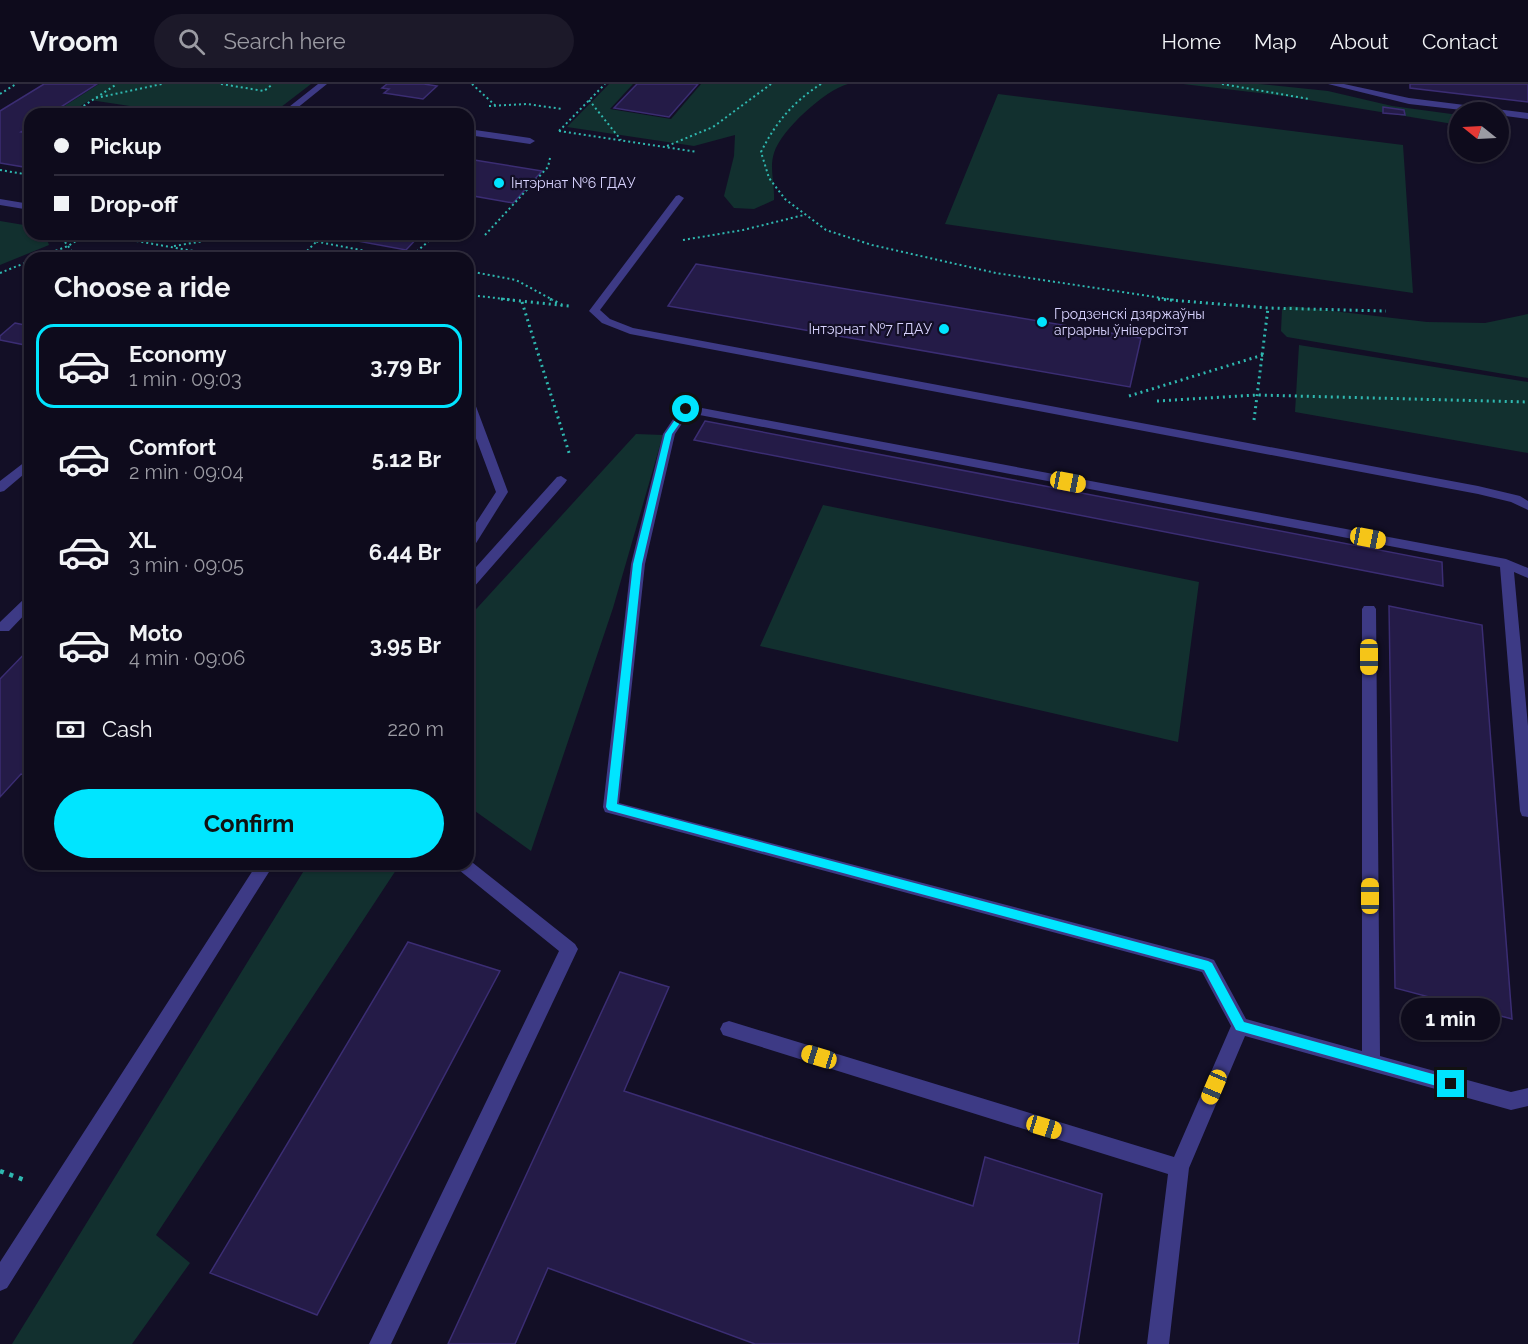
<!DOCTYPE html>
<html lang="en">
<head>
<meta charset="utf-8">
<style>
	body { margin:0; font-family:Raleway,sans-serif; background:#1c1929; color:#f1f3f6; height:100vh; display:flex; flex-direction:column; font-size:22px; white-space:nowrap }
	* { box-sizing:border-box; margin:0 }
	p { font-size:20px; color:#9b9ba3 }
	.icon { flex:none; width:33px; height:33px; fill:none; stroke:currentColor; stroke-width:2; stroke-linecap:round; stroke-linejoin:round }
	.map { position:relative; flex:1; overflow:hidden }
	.drawer { position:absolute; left:24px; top:168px; width:450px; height:618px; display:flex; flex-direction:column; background:#0e0b1c; border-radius:18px; box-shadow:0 2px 4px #0004,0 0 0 2px #2e2b3b }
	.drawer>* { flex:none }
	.top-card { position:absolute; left:24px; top:24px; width:450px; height:132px; border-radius:18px; box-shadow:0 2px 4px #0004,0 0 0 2px #2e2b3b; display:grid; align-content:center; height:132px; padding:0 30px; background:#0e0b1c }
	.needle { width:39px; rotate:288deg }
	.controls { position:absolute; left:1449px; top:18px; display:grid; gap:12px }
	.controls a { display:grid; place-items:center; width:60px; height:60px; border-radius:50%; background:#0e0b1c; box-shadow:0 2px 4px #0004,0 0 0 2px #2e2b3b; font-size:30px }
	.end { position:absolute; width:27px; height:27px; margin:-14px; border:8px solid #00e5ff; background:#111; box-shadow:0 0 0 3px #111 }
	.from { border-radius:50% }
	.bubble { position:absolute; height:42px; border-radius:21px; background:#0e0b1c; box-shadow:0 2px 4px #0004,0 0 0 2px #2e2b3b; font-size:20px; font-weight:700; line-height:42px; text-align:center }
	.car { position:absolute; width:18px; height:36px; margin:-18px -9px; border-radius:8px; box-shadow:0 0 4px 2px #0007; background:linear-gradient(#f5c518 24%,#345 0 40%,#f5c518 0 76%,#345 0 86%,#f5c518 0) }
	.top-card b { display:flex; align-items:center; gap:21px; height:57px; font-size:22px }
	.top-card b+b { border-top:2px solid #2e2b3b }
	.top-card i { width:15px; height:15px; background:#f1f3f6 }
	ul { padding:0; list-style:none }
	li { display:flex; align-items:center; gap:18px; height:84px; margin:0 12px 9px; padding:0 18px; border:3px solid transparent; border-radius:18px }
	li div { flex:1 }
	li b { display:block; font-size:22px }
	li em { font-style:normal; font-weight:700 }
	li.active { border-color:#00e5ff }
	li>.icon { width:54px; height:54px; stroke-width:1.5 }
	h2 { padding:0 30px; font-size:27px; line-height:72px }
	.pay { display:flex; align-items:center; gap:15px; height:66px; padding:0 30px; font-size:22px }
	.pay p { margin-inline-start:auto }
	.primary-button { display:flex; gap:12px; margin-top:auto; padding:12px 30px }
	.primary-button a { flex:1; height:69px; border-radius:36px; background:#00e5ff; color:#111; font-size:24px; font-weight:700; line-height:69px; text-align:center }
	header { display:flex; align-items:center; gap:36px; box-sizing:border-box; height:84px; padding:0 30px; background:#0e0b1c; border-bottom:2px solid #2e2b3b }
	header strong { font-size:28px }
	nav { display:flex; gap:33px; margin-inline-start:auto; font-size:21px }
	.search { width:420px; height:54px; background:#1c1929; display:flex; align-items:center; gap:15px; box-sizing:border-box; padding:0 21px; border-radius:33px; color:#9b9ba3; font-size:22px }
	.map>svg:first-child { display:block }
	.green { fill:#12302f }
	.building { fill:#241b47; stroke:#3b2d73; stroke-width:1.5 }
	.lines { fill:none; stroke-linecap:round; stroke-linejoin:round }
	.path-far2 { stroke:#2fb8b0; stroke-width:2; stroke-dasharray:2 3; stroke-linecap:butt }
	.path-far1 { stroke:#2fb8b0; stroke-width:3; stroke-dasharray:2 4; stroke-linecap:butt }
	.path { stroke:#2fb8b0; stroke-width:4.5; stroke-dasharray:4 6; stroke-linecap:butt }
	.lane { fill:#3d3a85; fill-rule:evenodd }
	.route { fill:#00e5ff }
	.poi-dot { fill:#00e5ff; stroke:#130f26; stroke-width:2 }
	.labels { text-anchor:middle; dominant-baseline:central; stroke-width:4.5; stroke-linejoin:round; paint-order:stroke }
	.far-poi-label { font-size:14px; fill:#d9d4ff; stroke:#130f26; text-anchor:start }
</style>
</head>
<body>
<header>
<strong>Vroom</strong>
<div class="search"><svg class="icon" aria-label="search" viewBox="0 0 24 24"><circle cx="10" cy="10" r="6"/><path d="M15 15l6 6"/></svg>Search here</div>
<nav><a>Home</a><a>Map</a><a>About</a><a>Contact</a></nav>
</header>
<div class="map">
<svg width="1528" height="1260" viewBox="0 0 1528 1260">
	<rect width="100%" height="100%" fill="#130f26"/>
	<path class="green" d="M99 0H311L272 30H183L90 16 68 30H52Z
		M609 0H633L610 25 671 35 701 0H848C825 6 781 46 774 69 769 84 775 101 774 116L754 125 734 124 724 112 734 72 735 51 694 62 567 43Z
		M1183 0H1259L1328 7 1392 22 1459 31V41L1284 12Z
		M998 10 1403 61 1413 209 945 140Z
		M0 137 30 142V150H45L49 161 0 181Z
		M1290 222 1427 238 1485 239 1528 230V294L1287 253 1281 247 1282 225Z
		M1299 261 1528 298V369L1295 328Z
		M636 350 663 351 613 524 531 767 468 722V534Z
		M823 421 1199 498 1178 658 760 562Z
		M308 780H400L156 1151 190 1179 132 1260H12Z"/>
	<path class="building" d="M44 0H97L50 30H30V43L21 48 30 50V84L0 79V27Z
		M387 0H424L437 2 423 15 384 9 389 5 382 4Z
		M637 0H698L669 33 614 24Z
		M1410 0H1528V18L1410 4Z
		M1383 23 1404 26 1405 31 1383 29Z
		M468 75 542 87 513 119 468 111Z
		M339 150H421L406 166 336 153Z
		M696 180 1141 254 1130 303 668 222Z
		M15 239 30 242V262L0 256V252Z
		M705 337 1442 478 1443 502 694 356Z
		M1389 522 1482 541 1512 935 1395 904Z
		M30 564V693L21 690 0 713V595Z
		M408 858 500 887 317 1231 210 1189Z
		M620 888 669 903 624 1007 973 1122 985 1073 1102 1110 1078 1260H755L548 1184 515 1260H448Z"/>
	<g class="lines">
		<path class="path-far2" d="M221 0 264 7 273 0
			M472 0 497 23
			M821 0C793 18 776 38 761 68L769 94 785 115 826 146 872 161 996 189 1175 216
			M1222 0 1309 15
			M0 10 16 0
			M96 14 162 0
			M589 16 621 56
			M489 22 527 20 562 25
			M71 30 117 0
			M417 30 455 25
			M559 47 697 68
			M559 47 605 0
			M667 62 713 43 771 0
			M0 86 30 91
			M59 150 77 174
			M97 150 233 174
			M277 150 402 174
			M485 151 548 83 550 74
			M683 156 743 146 804 131
			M174 162 247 150
			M37 174 68 162 87 150
			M300 174 316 158
			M409 174 437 150
			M468 187 516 196 553 216
			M0 189 30 177
			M468 211 515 216"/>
		<path class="path-far1" d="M501 215 569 222
			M550 215 562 221
			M1158 215 1268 224 1386 227
			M522 218 570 372
			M1129 312 1263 271
			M1157 317 1257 311 1528 318
			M1254 336 1268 224"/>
		<path class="path" d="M0 1087 27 1097"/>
		<path class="lane" d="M318 0H327L296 25 315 30H280Z
			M1328 0H1344L1409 14 1528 29V35L1498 31V28H1479L1409 20Z
			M468 45 530 54 535 57 530 60 468 51Z
			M679 111 684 114 600 226 610 235 633 244 1478 402 1520 412 1528 417V426L1511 418 1478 410 630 250 602 239 589 227 676 112Z
			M0 115 30 120V126L0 121Z
			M468 313 474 317 508 408 473 464 468 465V451L496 408 468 333Z
			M686 321 1506 475 1528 484V494L1514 488 1528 642V733L1522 732 1520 727 1500 483 689 329 675 350 645 480 619 719 1208 874 1214 876 1246 935 1362 967V525L1364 522H1374L1376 525 1380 972 1511 1008 1528 1004V1022L1511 1026 1245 952 1189 1084 1169 1260H1147L1168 1090 723 951 720 945 723 939 729 937 1174 1073 1231 942 1202 888 605 728 603 723 631 480 663 350 682 322Z
			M30 374V385L4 407 0 408V397Z
			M561 392 567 396 565 399 473 504 468 506V492L557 393Z
			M30 512V525L9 547H0V538L25 514Z
			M468 775 575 860 578 865 391 1260H369L559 867 459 786 457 780H468Z
			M257 780H274L7 1204 0 1207V1178Z"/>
	</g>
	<path class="route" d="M683 324 690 325 672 350 642 480 617 720 1208 877 1212 879 1244 938 1451 995 1456 996V1005L1451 1006 1236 946 1204 886 608 726 606 723 633 480 665 350Z"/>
	<g class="poi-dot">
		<circle cx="499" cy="99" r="6"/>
		<circle cx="1042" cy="238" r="6"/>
		<circle cx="944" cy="245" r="6"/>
	</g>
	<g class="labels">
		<g class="far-poi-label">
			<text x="511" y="99">Інтэрнат №6 ГДАУ</text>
			<text x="1054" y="230">Гродзенскі дзяржаўны<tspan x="1054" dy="16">аграрны ўніверсітэт</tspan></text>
			<text x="932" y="245" text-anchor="end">Інтэрнат №7 ГДАУ</text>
		</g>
	</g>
</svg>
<div class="controls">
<a><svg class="needle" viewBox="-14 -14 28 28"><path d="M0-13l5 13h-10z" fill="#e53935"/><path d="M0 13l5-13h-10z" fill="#9b9ba3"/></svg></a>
</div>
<i class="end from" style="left:686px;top:325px"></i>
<i class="end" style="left:1451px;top:1000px"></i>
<div class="bubble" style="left:1401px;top:914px;width:99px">1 min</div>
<i class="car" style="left:1068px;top:398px;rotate:101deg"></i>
<i class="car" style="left:1368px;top:454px;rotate:101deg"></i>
<i class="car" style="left:1369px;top:573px;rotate:180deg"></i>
<i class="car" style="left:1370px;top:812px;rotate:0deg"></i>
<i class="car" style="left:819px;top:973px;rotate:287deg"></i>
<i class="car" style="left:1214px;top:1003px;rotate:203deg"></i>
<i class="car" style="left:1044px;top:1043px;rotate:107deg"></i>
<div class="top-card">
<b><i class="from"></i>Pickup</b>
<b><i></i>Drop-off</b>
</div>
<section class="drawer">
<h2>Choose a ride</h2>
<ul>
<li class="active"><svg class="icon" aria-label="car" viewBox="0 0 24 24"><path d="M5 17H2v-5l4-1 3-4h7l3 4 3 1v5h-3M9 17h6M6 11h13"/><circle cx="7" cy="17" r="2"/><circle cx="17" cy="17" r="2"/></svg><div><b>Economy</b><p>1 min · 09:03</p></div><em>3.79 Br</em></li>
<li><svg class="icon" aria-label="car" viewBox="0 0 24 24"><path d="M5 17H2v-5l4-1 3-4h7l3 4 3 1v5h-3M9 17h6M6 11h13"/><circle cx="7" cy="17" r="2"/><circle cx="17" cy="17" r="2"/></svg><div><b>Comfort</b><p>2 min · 09:04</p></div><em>5.12 Br</em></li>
<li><svg class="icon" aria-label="car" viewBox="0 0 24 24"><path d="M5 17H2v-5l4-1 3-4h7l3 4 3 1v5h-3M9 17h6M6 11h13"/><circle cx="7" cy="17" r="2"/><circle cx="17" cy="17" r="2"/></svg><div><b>XL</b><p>3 min · 09:05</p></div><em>6.44 Br</em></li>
<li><svg class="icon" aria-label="car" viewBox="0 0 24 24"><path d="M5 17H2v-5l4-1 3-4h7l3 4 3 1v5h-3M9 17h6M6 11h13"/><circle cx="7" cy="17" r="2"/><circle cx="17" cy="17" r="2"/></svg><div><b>Moto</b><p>4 min · 09:06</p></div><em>3.95 Br</em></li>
</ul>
<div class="pay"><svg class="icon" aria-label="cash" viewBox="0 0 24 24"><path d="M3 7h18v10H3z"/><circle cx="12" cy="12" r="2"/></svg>Cash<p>220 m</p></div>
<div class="primary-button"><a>Confirm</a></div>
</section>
</div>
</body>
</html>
